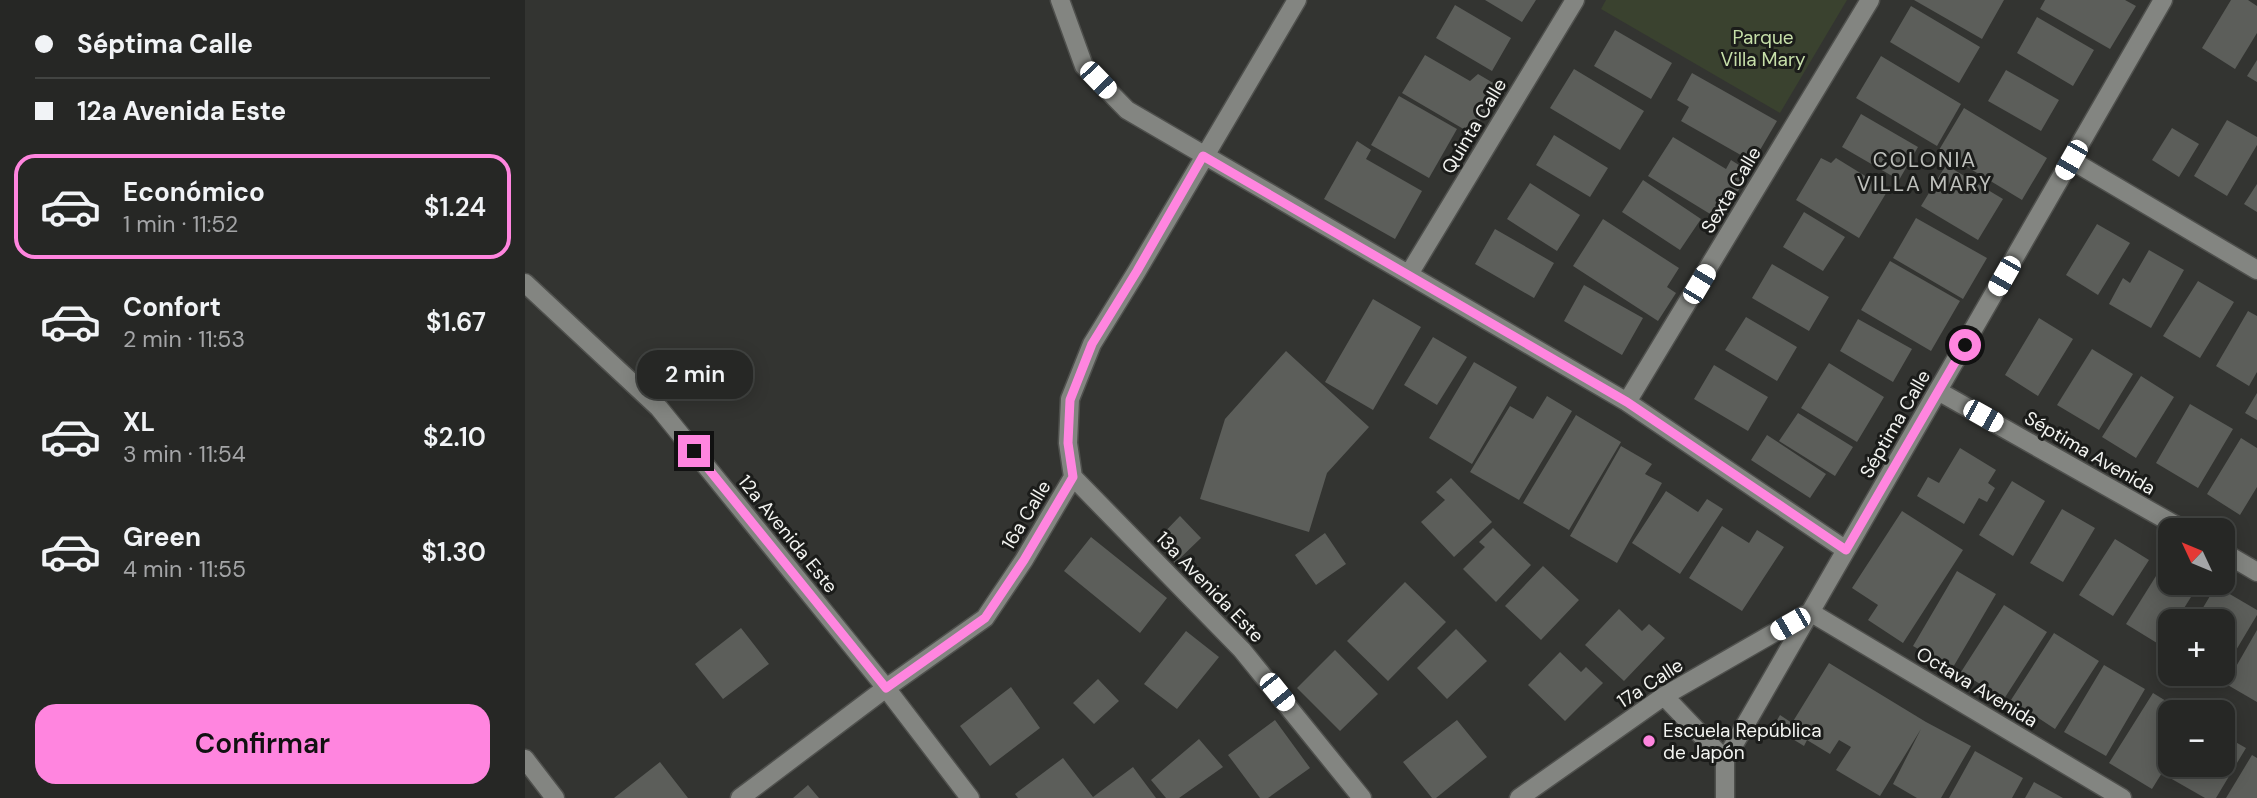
<!DOCTYPE html>
<html lang="es">
<head>
<meta charset="utf-8">
<style>
	body { margin:0; font-family:"DM Sans",sans-serif; background:#323332; color:#f1f3f6; height:100vh; display:flex; flex-direction:column; font-size:26px; white-space:nowrap }
	* { box-sizing:border-box; margin:0 }
	p { font-size:23px; color:#a4a5a7 }
	.icon { flex:none; width:38px; height:38px; fill:none; stroke:currentColor; stroke-width:2; stroke-linecap:round; stroke-linejoin:round }
	.map { position:relative; flex:1; overflow:hidden }
	.drawer { display:flex; flex-direction:column; background:#262725; width:525px }
	.drawer>* { flex:none }
	.top-card { display:grid; align-content:center; height:154px; padding:0 35px; background:#262725 }
	.needle { width:46px; rotate:314deg }
	.tools { position:absolute; left:1633px; top:518px; display:grid; gap:14px }
	.tools a { display:grid; place-items:center; width:77px; height:77px; border-radius:14px; background:#262725; box-shadow:0 4px 18px #0003,0 0 0 2px #424442; font-size:35px }
	.end { position:absolute; width:32px; height:32px; margin:-16px; border:9px solid #ff85df; background:#111; box-shadow:0 0 0 4px #111 }
	.from { border-radius:50% }
	.bubble { position:absolute; height:49px; border-radius:21px; background:#262725; box-shadow:0 4px 18px #0003,0 0 0 2px #424442; font-size:23px; font-weight:600; line-height:49px; text-align:center }
	.car { position:absolute; width:21px; height:42px; margin:-21px -10px; border-radius:9px; box-shadow:0 0 5px 2px #0007; background:linear-gradient(#fff 24%,#345 0 40%,#fff 0 76%,#345 0 86%,#fff 0) }
	.top-card b { display:flex; align-items:center; gap:24px; height:66px; font-size:26px }
	.top-card b+b { border-top:2px solid #424442 }
	.top-card i { width:18px; height:18px; background:#f1f3f6 }
	ul { padding:0; list-style:none }
	li { display:flex; align-items:center; gap:21px; height:105px; margin:0 14px 10px; padding:0 21px; border:4px solid transparent; border-radius:21px }
	li div { flex:1 }
	li b { display:block; font-size:26px }
	li em { font-style:normal; font-weight:600 }
	li.active { border-color:#ff85df }
	li>.icon { width:63px; height:63px; stroke-width:1.5 }
	.button { display:flex; gap:14px; margin-top:auto; padding:14px 35px }
	.button a { flex:1; height:80px; border-radius:21px; background:#ff85df; color:#111; font-size:28px; font-weight:600; line-height:80px; text-align:center }
	main { display:flex; flex:1; min-height:0 }
	.map>svg:first-child { display:block }
	.green { fill:#3a422f }
	.building { fill:#5c5e5a }
	.lines { fill:none; stroke-linecap:round; stroke-linejoin:round }
	.minor-casing { stroke:#4f504d; stroke-width:21 }
	.minor { stroke:#838581; stroke-width:18 }
	.route { stroke:#ff85df; stroke-width:9 }
	.poi-dot { fill:#ff85df; stroke:#1b1c1a; stroke-width:2.5 }
	.labels { text-anchor:middle; dominant-baseline:central; stroke-width:6; stroke-linejoin:round; paint-order:stroke }
	.park-label { font-size:19px; fill:#c6dfa9; stroke:#1b1c1a }
	.street-label { font-size:19px; fill:#f3f4f1; stroke:#1b1c1a }
	.poi-label { font-size:19px; fill:#f3f4f1; stroke:#1b1c1a; text-anchor:start }
	.neighbourhood-label { font-size:21px; letter-spacing:2px; fill:#bfc1bd; stroke:#1b1c1a }
</style>
</head>
<body>
<main>
<section class="drawer">
<div class="top-card">
<b><i class="from"></i>Séptima Calle</b>
<b><i></i>12a Avenida Este</b>
</div>
<ul>
<li class="active"><svg class="icon" aria-label="car" viewBox="0 0 24 24"><path d="M5 17H2v-5l4-1 3-4h7l3 4 3 1v5h-3M9 17h6M6 11h13"/><circle cx="7" cy="17" r="2"/><circle cx="17" cy="17" r="2"/></svg><div><b>Económico</b><p>1 min · 11:52</p></div><em>$1.24</em></li>
<li><svg class="icon" aria-label="car" viewBox="0 0 24 24"><path d="M5 17H2v-5l4-1 3-4h7l3 4 3 1v5h-3M9 17h6M6 11h13"/><circle cx="7" cy="17" r="2"/><circle cx="17" cy="17" r="2"/></svg><div><b>Confort</b><p>2 min · 11:53</p></div><em>$1.67</em></li>
<li><svg class="icon" aria-label="car" viewBox="0 0 24 24"><path d="M5 17H2v-5l4-1 3-4h7l3 4 3 1v5h-3M9 17h6M6 11h13"/><circle cx="7" cy="17" r="2"/><circle cx="17" cy="17" r="2"/></svg><div><b>XL</b><p>3 min · 11:54</p></div><em>$2.10</em></li>
<li><svg class="icon" aria-label="car" viewBox="0 0 24 24"><path d="M5 17H2v-5l4-1 3-4h7l3 4 3 1v5h-3M9 17h6M6 11h13"/><circle cx="7" cy="17" r="2"/><circle cx="17" cy="17" r="2"/></svg><div><b>Green</b><p>4 min · 11:55</p></div><em>$1.30</em></li>
</ul>
<div class="button"><a>Confirmar</a></div>
</section>
<div class="map">
<svg width="1732" height="798" viewBox="0 0 1732 798">
	<rect width="100%" height="100%" fill="#333431"/>
	<path class="green" d="M1081 0H1322L1255 113 1076 9Z"/>
	<path class="building" d="M960 0H1011L997 22Z
		M1389 0H1479L1457 39Z
		M1520 0H1600L1611 6 1585 49 1515 9Z
		M1706 0H1723L1732 6V33L1710 69 1677 48Z
		M930 5 986 38 967 71 911 38Z
		M1386 6 1455 47 1434 83 1365 42Z
		M1512 17 1569 50 1548 86 1492 53Z
		M1090 30 1147 63 1126 99 1069 66Z
		M900 55 945 81 953 74 975 87 947 134 877 93Z
		M1356 56 1436 104 1412 146 1331 98Z
		M1732 60V82L1722 76Z
		M1049 69 1119 111 1095 150 1025 108Z
		M1481 70 1534 100 1516 131 1463 101Z
		M1167 73 1252 121 1228 162 1156 121 1164 107 1152 100Z
		M874 96 932 129 904 178 846 145Z
		M1439 108 1522 158 1497 200 1414 150Z
		M1336 114 1393 147 1374 180 1317 147Z
		M1702 120 1732 137V145L1702 196 1669 176Z
		M1647 128 1674 144 1654 177 1627 160Z
		M1029 135 1083 168 1065 197 1011 165Z
		M1148 137 1201 169 1206 160 1225 172 1195 220 1123 176Z
		M832 141 846 150 841 159 897 191 870 239 799 199Z
		M1296 158 1306 163 1311 158 1363 190 1334 238 1271 200Z
		M1421 165 1478 199 1453 240 1396 206Z
		M1118 180 1176 219 1155 250 1097 212Z
		M1005 183 1055 215 1032 251 982 219Z
		M1732 184V212L1719 204Z
		M1279 212 1320 237 1298 271 1258 247Z
		M1391 218 1462 258 1438 299 1368 258Z
		M1078 219 1154 268 1142 287 1151 293 1133 321 1048 266Z
		M1572 224 1605 243 1573 295 1541 275Z
		M970 229 1029 263 1009 298 950 264Z
		M1624 250 1659 270 1626 328 1584 304 1598 278 1605 283Z
		M1365 261 1435 301 1406 351 1336 310Z
		M1247 264 1304 297 1284 331 1227 298Z
		M1673 281 1709 302 1675 358 1638 336Z
		M1059 285 1118 318 1097 355 1039 321Z
		M848 299 896 327 848 410 800 382Z
		M1723 311 1732 316V372L1724 386 1691 366Z
		M1221 317 1272 347 1252 381 1200 350Z
		M1514 318 1548 339 1513 396 1480 375Z
		M1333 319 1387 349 1368 382 1315 351Z
		M908 337 942 357 912 405 879 385Z
		M1567 349 1608 374 1574 430 1532 405Z
		M761 351 844 427 802 473 784 532 675 499 700 419Z
		M949 362 992 387 947 464 904 438Z
		M1304 363 1359 397 1332 442 1276 408Z
		M1189 365 1243 397 1223 431 1169 399Z
		M1616 376 1649 397 1611 458 1577 437Z
		M1732 393V420L1720 413Z
		M1022 396 1047 411 994 500 945 472 985 406 1008 419Z
		M1665 404 1708 429 1673 488 1631 463Z
		M1273 413 1328 447 1310 476 1254 441Z
		M1051 415 1096 442 1044 530 998 503Z
		M1242 435 1301 474 1285 498 1226 460Z
		M1716 438 1732 448V487L1715 515 1682 494Z
		M1096 446 1127 464 1120 474 1137 483 1092 563 1045 536Z
		M1435 448 1471 470 1463 483 1470 488 1462 502 1454 498 1439 524 1392 496 1403 477 1414 483Z
		M926 478 967 522 929 557 896 522 920 500 911 492Z
		M1487 481 1520 501 1488 556 1454 535Z
		M1141 491 1173 512 1182 499 1198 509 1155 574 1107 543Z
		M1537 509 1570 528 1538 582 1505 563Z
		M1377 511 1438 550 1378 643 1343 620 1353 605 1327 588Z
		M655 516 676 538 650 563 630 542Z
		M1197 526 1224 543 1232 530 1259 547 1217 611 1164 578Z
		M968 528 1006 565 971 602 938 569 960 547 954 542Z
		M800 533 821 564 791 585 770 555Z
		M566 537 642 598 615 633 539 571Z
		M1590 539 1624 560 1588 616 1554 595Z
		M1018 566 1054 600 1016 640 980 606Z
		M1636 568 1645 573V583H1661L1671 589 1651 621H1645V651L1601 624Z
		M1432 571 1471 594 1427 669 1388 646Z
		M880 582 921 622 863 681 822 641Z
		M1691 586 1732 610V615L1698 672V621H1670Z
		M1479 605 1522 632 1479 699 1436 672Z
		M1094 609 1117 631 1124 624 1140 638 1099 681 1060 645Z
		M216 628 244 664 198 699 170 664Z
		M931 629 962 661 922 699 892 668Z
		M1732 630V702L1701 684Z
		M661 631 694 657 652 709 619 684Z
		M1529 633 1574 661 1530 729 1486 700Z
		M810 650 853 694 815 731 772 688Z
		M1035 652 1056 672 1061 667 1078 683 1040 721 1003 685Z
		M1304 663 1401 722 1446 746 1416 798H1392L1368 784 1396 729 1355 796 1311 770 1326 747 1314 740 1305 754 1282 740 1279 746 1248 727 1255 715 1267 723Z
		M1579 665 1620 689 1581 756 1539 732Z
		M573 679 594 701 569 724 548 703Z
		M486 687 515 728 465 766 435 726Z
		M1628 693 1659 712H1645V760L1627 789 1584 763Z
		M750 720 785 768 743 798H735L703 755Z
		M932 720 962 757 911 798H907L878 762Z
		M1698 735 1721 748 1691 798H1680L1645 778 1653 765H1698Z
		M674 739 698 767 654 798H641L626 780Z
		M1450 751 1498 778 1487 798H1424Z
		M1727 755 1732 758V798H1701Z
		M538 758 568 797 608 767 631 798H493L490 794Z
		M135 762 163 798H89Z
		M1509 782 1538 798H1500Z
		M283 785 294 798H268Z"/>
	<g class="lines">
		<defs>
			<path id="minor" d="M535 0 559 66 602 110 1102 402 1321 550
				M1546 160 1732 270
				M884 274 1050 0
				M0 283 134 408 361 688 445 798
				M1413 391 1659 530
				M1102 402 1345 0
				M548 477 717 650 837 798
				M1698 552 1732 572
				M1139 696 1200 760V798
				M0 759 30 798
				M1200 760 1638 0
				M215 798 361 688 460 618 499 560 548 477 543 443 545 399 567 344 612 271 772 0
				M994 798 1139 696 1285 612 1597 798"/>
		</defs>
		<use href="#minor" class="minor-casing"/>
		<use href="#minor" class="minor"/>
	</g>
	<g class="lines">
		<path class="route" d="M169 451 361 688 460 618 499 560 548 477 543 443 545 400 567 344 612 271 678 156 1102 402 1321 550 1440 345"/>
	</g>
	<circle class="poi-dot" cx="1124" cy="741" r="7"/>
	<g class="labels">
		<g class="park-label">
			<text x="1238" y="37">Parque<tspan x="1238" dy="22">Villa Mary</tspan></text>
		</g>
		<g class="street-label">
			<text transform="translate(949 126) rotate(-59)">Quinta Calle</text>
			<text transform="translate(1206 190) rotate(-59)">Sexta Calle</text>
			<text transform="translate(1370 424) rotate(-60)">Séptima Calle</text>
			<text transform="translate(1565 453) rotate(30)">Séptima Avenida</text>
			<text transform="translate(501 515) rotate(-59)">16a Calle</text>
			<text transform="translate(263 534) rotate(51)">12a Avenida Este</text>
			<text transform="translate(685 587) rotate(46)">13a Avenida Este</text>
			<text transform="translate(1125 683) rotate(-33)">17a Calle</text>
			<text transform="translate(1452 687) rotate(31)">Octava Avenida</text>
		</g>
		<g class="poi-label">
			<text x="1138" y="730">Escuela República<tspan x="1138" dy="22">de Japón</tspan></text>
		</g>
		<g class="neighbourhood-label">
			<text x="1400" y="160">COLONIA<tspan x="1400" dy="24">VILLA MARY</tspan></text>
		</g>
	</g>
</svg>
<div class="tools">
<a><svg class="needle" viewBox="-14 -14 28 28"><path d="M0-13l5 13h-10z" fill="#e53935"/><path d="M0 13l5-13h-10z" fill="#a4a5a7"/></svg></a>
<a>+</a>
<a>−</a>
</div>
<i class="end from" style="left:1440px;top:345px"></i>
<i class="end" style="left:169px;top:451px"></i>
<div class="bubble" style="left:112px;top:350px;width:116px">2 min</div>
<i class="car" style="left:573px;top:80px;rotate:136deg"></i>
<i class="car" style="left:1546px;top:160px;rotate:210deg"></i>
<i class="car" style="left:1479px;top:276px;rotate:210deg"></i>
<i class="car" style="left:1174px;top:284px;rotate:31deg"></i>
<i class="car" style="left:1458px;top:416px;rotate:119deg"></i>
<i class="car" style="left:1265px;top:624px;rotate:240deg"></i>
<i class="car" style="left:752px;top:692px;rotate:141deg"></i>
</div>
</main>
</body>
</html>
